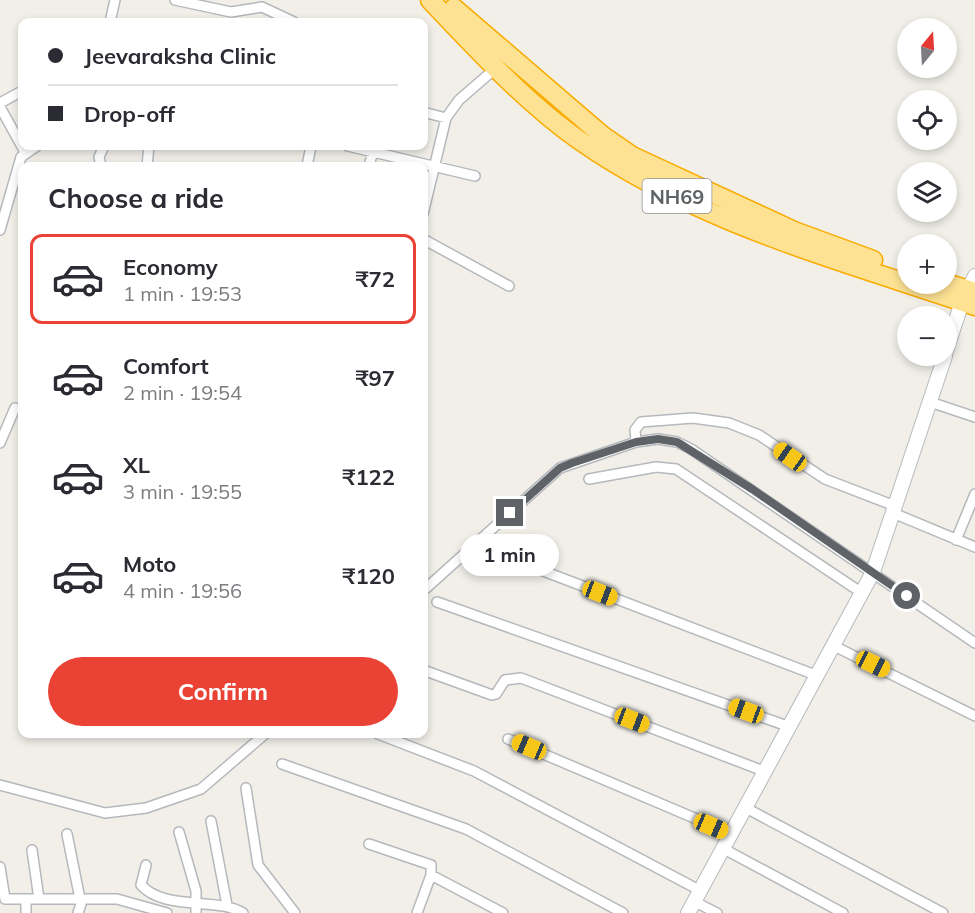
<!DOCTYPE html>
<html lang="en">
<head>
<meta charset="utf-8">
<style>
	body { margin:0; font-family:Mulish,sans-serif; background:#f2f2f3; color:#2b2b33; height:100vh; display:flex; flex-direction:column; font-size:22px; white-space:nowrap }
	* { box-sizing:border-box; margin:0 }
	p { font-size:20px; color:#7c7c81 }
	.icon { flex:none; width:33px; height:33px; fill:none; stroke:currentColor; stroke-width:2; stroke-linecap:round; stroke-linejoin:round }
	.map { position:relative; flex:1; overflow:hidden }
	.details { position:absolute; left:18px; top:162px; width:410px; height:576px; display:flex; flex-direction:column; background:#fff; border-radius:12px; box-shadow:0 3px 9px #0003 }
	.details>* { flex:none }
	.banner { position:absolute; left:18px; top:18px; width:410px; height:132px; border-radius:12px; box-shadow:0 3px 9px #0003; display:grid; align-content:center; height:132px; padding:0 30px; background:#fff }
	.needle { width:39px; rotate:18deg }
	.controls { position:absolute; left:897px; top:18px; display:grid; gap:12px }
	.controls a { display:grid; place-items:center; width:60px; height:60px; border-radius:50%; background:#fff; box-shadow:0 3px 9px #0003; font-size:30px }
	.end { position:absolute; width:27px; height:27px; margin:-14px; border:8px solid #5f6368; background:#fff; box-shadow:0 0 0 3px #fff }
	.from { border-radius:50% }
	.bubble { position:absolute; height:42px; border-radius:21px; background:#fff; box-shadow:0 3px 9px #0003; font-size:20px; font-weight:700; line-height:42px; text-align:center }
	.car { position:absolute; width:18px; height:36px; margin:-18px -9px; border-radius:8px; box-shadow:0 0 4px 2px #0007; background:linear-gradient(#f5c518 24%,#345 0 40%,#f5c518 0 76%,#345 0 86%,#f5c518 0) }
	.banner b { display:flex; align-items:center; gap:21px; height:57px; font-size:22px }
	.banner b+b { border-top:2px solid #e1e1e2 }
	.banner i { width:15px; height:15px; background:#2b2b33 }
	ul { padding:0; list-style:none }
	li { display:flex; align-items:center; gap:18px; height:90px; margin:0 12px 9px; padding:0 18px; border:3px solid transparent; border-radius:12px }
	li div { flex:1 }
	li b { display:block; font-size:22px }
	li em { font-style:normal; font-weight:700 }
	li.on { border-color:#ea4335 }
	li>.icon { width:54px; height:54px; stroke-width:1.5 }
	h2 { padding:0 30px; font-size:27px; line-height:72px }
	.button { display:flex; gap:12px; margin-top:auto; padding:12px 30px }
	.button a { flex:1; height:69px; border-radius:36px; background:#ea4335; color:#fff; font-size:24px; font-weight:700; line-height:69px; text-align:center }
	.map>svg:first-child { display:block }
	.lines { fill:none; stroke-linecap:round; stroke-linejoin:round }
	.street-casing { stroke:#b5b8bc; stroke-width:12 }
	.secondary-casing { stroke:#b6babf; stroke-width:16 }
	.highway-casing { stroke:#f9ab00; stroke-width:21 }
	.street { stroke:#fff; stroke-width:9 }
	.secondary { stroke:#fff; stroke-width:14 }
	.highway { stroke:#fde293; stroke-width:18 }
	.route { stroke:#5f6368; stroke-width:8 }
	.labels { text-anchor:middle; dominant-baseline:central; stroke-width:4.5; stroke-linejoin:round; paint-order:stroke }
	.shield { fill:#fff; stroke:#8f9295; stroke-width:1.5 }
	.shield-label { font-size:20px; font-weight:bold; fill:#5f6368 }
</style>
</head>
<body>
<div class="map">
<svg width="975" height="913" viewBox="0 0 975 913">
	<rect width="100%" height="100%" fill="#f1efe8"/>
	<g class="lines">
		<defs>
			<path id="street" d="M175 0 231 12 262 7 294 22
				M110 22 115 0
				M0 103 22 91
				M0 107 25 152
				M423 112 446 118
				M348 146 475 176
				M101 166 99 157 104 146
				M147 166 149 146
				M307 166 311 146
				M369 166 373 151
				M423 214 446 118 459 100 497 67
				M0 230 21 157 37 146
				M423 239 509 286
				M930 402 975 417
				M636 442 635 430 641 422 693 418 729 423 759 435 825 479 895 506
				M0 443 15 408
				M589 479 656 467 676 469 862 593
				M893 513 975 547
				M956 540 975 494
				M491 551 818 676
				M423 591 560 468 636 442 658 439 677 442 691 449 975 643
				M437 602 790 727
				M834 646 975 716
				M423 670 492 695 496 694 505 680 521 678 766 772
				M378 734 474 771 701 891
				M508 739 732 834
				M282 764 466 829 623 913
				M0 785 105 813 146 808 201 789 265 734
				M246 788 258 865 295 913
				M746 808 943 913
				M211 821 227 905
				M179 832 196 891V913
				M67 834 81 904 78 913
				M369 844 431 865V875L417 913
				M724 849 843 913
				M32 850 39 899
				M146 865 141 885C164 911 218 897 243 913
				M0 867 5 899H117L167 913
				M431 875 503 913
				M695 902 717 913
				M26 913V899"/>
			<path id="secondary" d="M946 351 962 302 975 276
				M688 913 873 572 945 356"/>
			<path id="highway" d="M430 0C475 47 525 102 579 140 697 223 840 260 975 306
				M454 8 603 136 632 156 794 231 873 260
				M946 283 975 292"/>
		</defs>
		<use href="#street" class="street-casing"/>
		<use href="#secondary" class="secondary-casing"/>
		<use href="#highway" class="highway-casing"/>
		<use href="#street" class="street"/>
		<use href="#secondary" class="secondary"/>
		<use href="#highway" class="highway"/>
	</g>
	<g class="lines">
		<path class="route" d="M510 513 560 468 572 463 636 442 658 439 677 442 752 489 907 596"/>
	</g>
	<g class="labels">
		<rect class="shield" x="642.5" y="179" width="69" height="34" rx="4.5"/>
		<g class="shield-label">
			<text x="677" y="196">NH69</text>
		</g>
	</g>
</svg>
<div class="controls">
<a><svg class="needle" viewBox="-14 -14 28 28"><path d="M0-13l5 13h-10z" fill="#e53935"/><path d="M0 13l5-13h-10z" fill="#7c7c81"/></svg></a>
<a><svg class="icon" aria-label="locate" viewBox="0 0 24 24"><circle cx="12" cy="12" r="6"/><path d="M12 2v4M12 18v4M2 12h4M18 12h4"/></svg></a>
<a><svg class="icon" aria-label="layers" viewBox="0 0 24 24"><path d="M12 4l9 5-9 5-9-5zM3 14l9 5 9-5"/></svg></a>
<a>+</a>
<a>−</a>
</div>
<i class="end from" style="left:907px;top:596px"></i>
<i class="end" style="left:510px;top:513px"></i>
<div class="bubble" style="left:460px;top:534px;width:99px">1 min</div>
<i class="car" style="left:790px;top:457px;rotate:305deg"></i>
<i class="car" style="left:600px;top:593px;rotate:111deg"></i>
<i class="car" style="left:873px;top:664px;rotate:116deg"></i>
<i class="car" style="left:746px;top:711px;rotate:290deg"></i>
<i class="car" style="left:632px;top:720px;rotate:111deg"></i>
<i class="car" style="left:529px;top:747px;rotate:293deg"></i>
<i class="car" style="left:711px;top:826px;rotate:113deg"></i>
<div class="banner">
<b><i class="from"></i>Jeevaraksha Clinic</b>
<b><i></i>Drop-off</b>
</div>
<section class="details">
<h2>Choose a ride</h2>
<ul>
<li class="on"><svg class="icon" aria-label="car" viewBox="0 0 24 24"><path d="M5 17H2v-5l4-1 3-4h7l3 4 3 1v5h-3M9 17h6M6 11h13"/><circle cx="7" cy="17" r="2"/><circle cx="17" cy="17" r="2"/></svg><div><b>Economy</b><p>1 min · 19:53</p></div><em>₹72</em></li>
<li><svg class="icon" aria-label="car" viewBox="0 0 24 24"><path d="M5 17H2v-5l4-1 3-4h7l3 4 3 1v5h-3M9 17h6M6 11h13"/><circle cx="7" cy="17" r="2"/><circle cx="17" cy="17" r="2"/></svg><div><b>Comfort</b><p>2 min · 19:54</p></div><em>₹97</em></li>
<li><svg class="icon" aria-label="car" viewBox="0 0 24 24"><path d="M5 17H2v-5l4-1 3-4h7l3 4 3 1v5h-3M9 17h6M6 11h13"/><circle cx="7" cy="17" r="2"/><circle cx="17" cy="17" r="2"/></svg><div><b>XL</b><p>3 min · 19:55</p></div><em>₹122</em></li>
<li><svg class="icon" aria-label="car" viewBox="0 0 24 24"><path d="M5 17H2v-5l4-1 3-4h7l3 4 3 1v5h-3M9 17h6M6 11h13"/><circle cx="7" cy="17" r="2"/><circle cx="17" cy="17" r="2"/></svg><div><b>Moto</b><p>4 min · 19:56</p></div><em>₹120</em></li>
</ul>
<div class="button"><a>Confirm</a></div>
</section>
</div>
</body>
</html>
